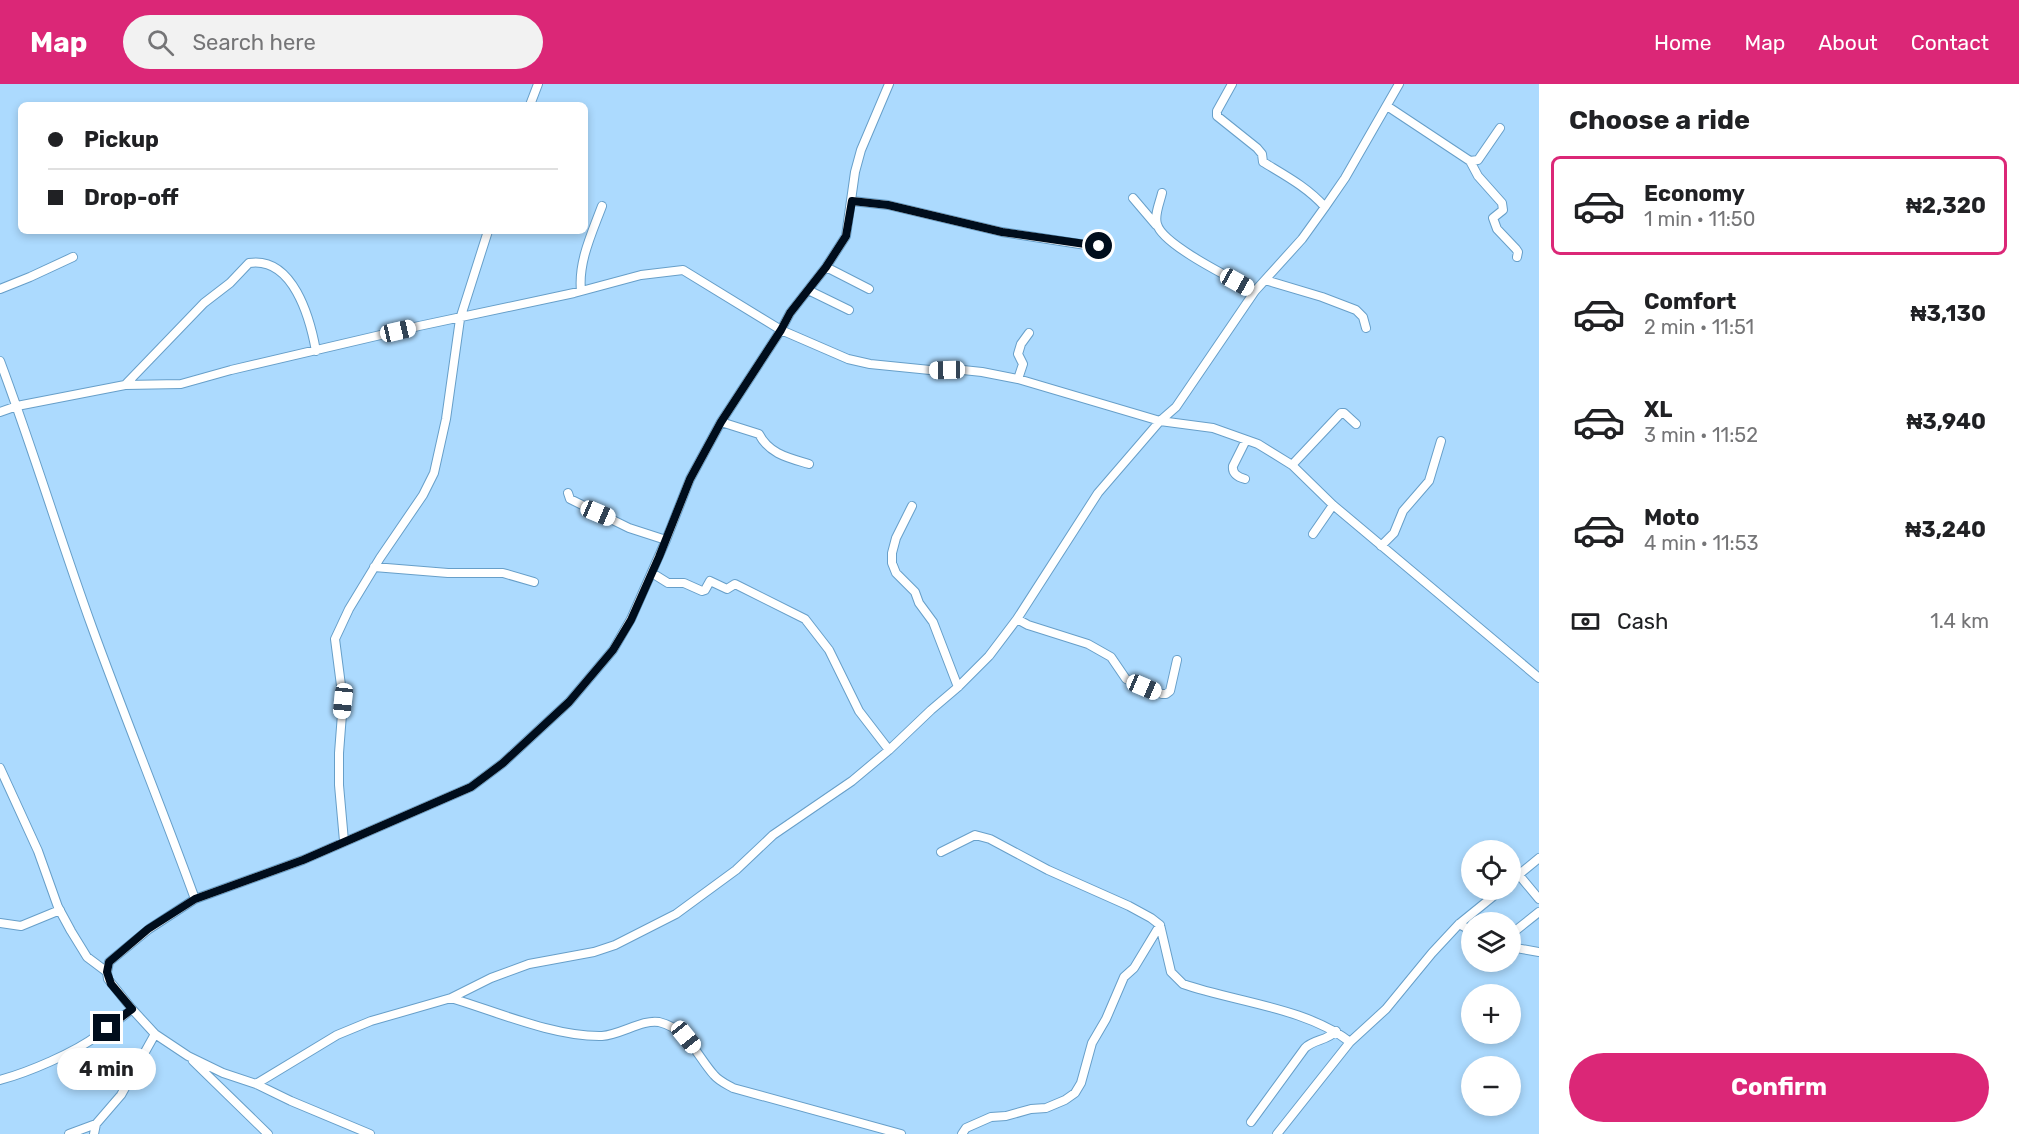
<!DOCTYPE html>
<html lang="en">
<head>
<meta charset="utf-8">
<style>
	body { margin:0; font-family:Rubik,sans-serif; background:#f2f2f2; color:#202124; height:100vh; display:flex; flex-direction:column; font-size:22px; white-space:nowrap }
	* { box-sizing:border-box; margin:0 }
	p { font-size:20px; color:#757577 }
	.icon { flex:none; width:33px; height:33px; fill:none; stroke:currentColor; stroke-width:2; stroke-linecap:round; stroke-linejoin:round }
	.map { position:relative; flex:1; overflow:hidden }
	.sheet { display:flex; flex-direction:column; background:#fff; width:480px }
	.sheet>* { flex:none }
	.hud { position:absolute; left:18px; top:18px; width:570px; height:132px; border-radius:9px; box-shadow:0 3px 9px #0003; display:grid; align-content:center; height:132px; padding:0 30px; background:#fff }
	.buttons { position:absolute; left:1461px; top:756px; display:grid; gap:12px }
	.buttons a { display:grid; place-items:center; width:60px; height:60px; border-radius:50%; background:#fff; box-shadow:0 3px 9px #0003; font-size:30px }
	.end { position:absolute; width:27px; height:27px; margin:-14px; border:8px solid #000d1c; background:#fff; box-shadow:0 0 0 3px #fff }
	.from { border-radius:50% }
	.bubble { position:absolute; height:42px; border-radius:21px; background:#fff; box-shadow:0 3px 9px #0003; font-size:20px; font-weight:700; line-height:42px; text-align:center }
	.car { position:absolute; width:18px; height:36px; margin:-18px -9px; border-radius:8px; box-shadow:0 0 4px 2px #0007; background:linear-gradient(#fff 24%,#345 0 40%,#fff 0 76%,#345 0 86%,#fff 0) }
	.hud b { display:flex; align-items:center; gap:21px; height:57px; font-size:22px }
	.hud b+b { border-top:2px solid #e0e0e0 }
	.hud i { width:15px; height:15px; background:#202124 }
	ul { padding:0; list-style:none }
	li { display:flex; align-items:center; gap:18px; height:99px; margin:0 12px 9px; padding:0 18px; border:3px solid transparent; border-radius:9px }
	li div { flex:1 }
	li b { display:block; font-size:22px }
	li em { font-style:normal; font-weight:700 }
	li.current { border-color:#db2777 }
	li>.icon { width:54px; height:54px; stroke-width:1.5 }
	h2 { padding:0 30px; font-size:27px; line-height:72px }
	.pay { display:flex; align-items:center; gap:15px; height:66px; padding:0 30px; font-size:22px }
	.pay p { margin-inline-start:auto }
	.primary-button { display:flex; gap:12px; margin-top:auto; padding:12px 30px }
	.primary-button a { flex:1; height:69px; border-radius:36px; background:#db2777; color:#fff; font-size:24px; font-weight:700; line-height:69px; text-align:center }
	header { display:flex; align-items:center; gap:36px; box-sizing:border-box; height:84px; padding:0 30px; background:#db2777; color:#fff }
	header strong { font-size:28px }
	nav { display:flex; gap:33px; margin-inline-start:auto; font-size:21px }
	.search { width:420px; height:54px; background:#f2f2f2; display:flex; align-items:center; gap:15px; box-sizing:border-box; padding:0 21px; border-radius:33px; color:#757577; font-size:22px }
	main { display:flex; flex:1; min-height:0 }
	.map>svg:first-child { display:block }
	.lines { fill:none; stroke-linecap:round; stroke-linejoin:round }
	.minor-casing { stroke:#679fc9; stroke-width:10 }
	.minor { stroke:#fff; stroke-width:8 }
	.route { stroke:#000d1c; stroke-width:8 }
</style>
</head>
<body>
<header>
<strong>Map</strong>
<div class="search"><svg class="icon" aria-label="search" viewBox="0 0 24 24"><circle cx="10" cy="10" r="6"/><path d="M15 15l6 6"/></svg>Search here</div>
<nav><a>Home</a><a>Map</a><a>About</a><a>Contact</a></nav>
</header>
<main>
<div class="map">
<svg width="1539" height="1050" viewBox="0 0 1539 1050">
	<rect width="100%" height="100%" fill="#acdafe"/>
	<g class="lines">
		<defs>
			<path id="minor" d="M1232 0 1217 27V32L1257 64 1262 70 1263 78C1286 92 1307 103 1325 123
				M530 21 538 0
				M1387 22 1470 77 1478 76 1500 44
				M1470 77 1478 92 1502 119 1503 126 1493 134 1497 145 1516 165 1518 168 1517 173
				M1162 109C1160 118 1154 131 1157 140 1162 161 1235 196 1255 207
				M1133 114 1156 141
				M852 117 888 121 1002 148 1099 163
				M826 183 869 205
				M1265 196 1322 213 1356 226 1363 233 1366 244
				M0 205 30 193 73 173
				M808 206 849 226
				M581 207C578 178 592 149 602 122
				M0 277C33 365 60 455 92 543 125 634 162 724 195 815
				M1018 295 1023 280 1018 270 1021 260 1029 249
				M125 301 204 219 230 199 249 179C293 172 310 234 316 267
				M0 328 17 322 125 301 181 300 231 286 419 242 574 209 641 191 683 186 781 246 848 275 870 280 930 286H963L982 288 1018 295 1160 337 1213 344 1258 360 1292 381 1333 421 1539 594
				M721 338 759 350C769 370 789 374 809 380
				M1292 381 1341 329H1344L1356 340
				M1245 395C1238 393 1232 390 1233 382L1246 356
				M568 409 570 415 629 444 666 456
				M912 422 896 454 892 469V479L896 489 915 508 919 519 933 538 958 603
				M1313 450 1333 421
				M1381 462 1394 449 1403 427 1429 397 1441 357
				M374 483 448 489H503L534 498
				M652 489 668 499H684L702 507 705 506 710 497 727 505 735 500 805 535 829 566 859 627 889 666
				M1017 535 1028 541 1088 560 1111 573 1126 595 1162 610H1166L1170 607 1177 576
				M0 684 38 767 58 823 71 847 87 873 107 888
				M344 757 339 701V669L343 617 335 555 349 525 380 474 423 411 434 389 446 335 460 235 488 147
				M941 768 975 751 990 755 1048 786 1129 822 1151 834 1160 841 1171 888 1183 900C1235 918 1307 924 1350 958
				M1519 791 1539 815
				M1510 798 1539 774
				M0 839 21 842 60 826
				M1459 840 1472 847
				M1510 851 1539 828
				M1510 863 1539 868
				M451 914C497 928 555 953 602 952 620 951 643 935 659 938 688 945 697 972 714 991 719 997 726 1000 733 1004L901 1050
				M193 977 268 1050
				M0 996C29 988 74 969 98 951 110 943 121 934 132 925
				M256 1000 337 951 371 937 451 914 491 894 529 880 594 868 615 861 676 830 736 786 773 751 852 697 889 666 931 626 958 603 989 572 1017 535 1098 409 1160 337 1176 323 1255 207 1302 155 1325 123 1345 94 1399 0
				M1251 1038 1305 964C1314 955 1327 957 1336 947
				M69 1050 96 1040
				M94 1050 96 1040 121 1011 155 950
				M370 1050 291 1017 256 1000 223 989 188 972 155 950 132 925 108 895 107 888 109 878 149 845 195 815 303 776 471 703 503 679 569 618 613 566 631 535 666 456 690 395 721 338 781 246 790 229 826 183 846 152 855 88 861 66 889 0
				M962 1050 966 1044 991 1033 1006 1032 1031 1025 1046 1024 1065 1016 1075 1009 1081 999 1092 959 1106 935 1124 893 1134 884 1160 841
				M1277 1050 1350 958 1386 925 1432 869 1459 840 1501 806"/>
		</defs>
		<use href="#minor" class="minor-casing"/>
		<use href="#minor" class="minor"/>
	</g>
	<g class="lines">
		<path class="route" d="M107 944 132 925 111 900 107 888 109 878 148 845 195 815 303 776 471 703 503 679 569 618 613 566 631 536 659 473 690 395 721 338 781 246 790 229 826 183 846 152 852 117 888 121 1002 148 1099 162"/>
	</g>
</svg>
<div class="buttons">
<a><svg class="icon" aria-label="locate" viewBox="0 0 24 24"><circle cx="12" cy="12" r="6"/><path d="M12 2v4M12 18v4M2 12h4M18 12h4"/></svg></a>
<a><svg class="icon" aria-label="layers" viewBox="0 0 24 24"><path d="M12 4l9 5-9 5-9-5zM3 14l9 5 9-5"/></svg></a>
<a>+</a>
<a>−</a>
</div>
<i class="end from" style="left:1099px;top:162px"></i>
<i class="end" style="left:107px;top:944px"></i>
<div class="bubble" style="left:57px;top:964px;width:99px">4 min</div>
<i class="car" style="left:1237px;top:198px;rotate:119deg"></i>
<i class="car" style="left:398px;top:247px;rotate:77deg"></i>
<i class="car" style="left:947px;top:286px;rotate:269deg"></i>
<i class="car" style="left:598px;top:429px;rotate:113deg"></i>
<i class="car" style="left:1144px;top:603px;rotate:113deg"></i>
<i class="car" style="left:343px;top:617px;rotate:186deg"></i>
<i class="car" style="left:686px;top:953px;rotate:141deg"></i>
<div class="hud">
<b><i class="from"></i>Pickup</b>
<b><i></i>Drop-off</b>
</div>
</div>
<section class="sheet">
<h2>Choose a ride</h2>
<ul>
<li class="current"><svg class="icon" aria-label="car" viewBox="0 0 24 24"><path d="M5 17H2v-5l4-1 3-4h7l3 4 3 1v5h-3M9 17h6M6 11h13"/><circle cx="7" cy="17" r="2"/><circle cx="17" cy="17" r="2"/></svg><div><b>Economy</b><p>1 min · 11:50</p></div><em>₦2,320</em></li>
<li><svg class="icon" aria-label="car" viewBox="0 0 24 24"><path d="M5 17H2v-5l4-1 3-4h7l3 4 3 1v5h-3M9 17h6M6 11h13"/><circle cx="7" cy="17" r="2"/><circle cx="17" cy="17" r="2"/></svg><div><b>Comfort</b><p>2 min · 11:51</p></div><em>₦3,130</em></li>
<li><svg class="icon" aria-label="car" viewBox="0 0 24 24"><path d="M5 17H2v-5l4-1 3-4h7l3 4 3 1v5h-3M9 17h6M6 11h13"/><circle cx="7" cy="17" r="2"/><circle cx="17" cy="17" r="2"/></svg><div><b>XL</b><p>3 min · 11:52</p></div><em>₦3,940</em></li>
<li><svg class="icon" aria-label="car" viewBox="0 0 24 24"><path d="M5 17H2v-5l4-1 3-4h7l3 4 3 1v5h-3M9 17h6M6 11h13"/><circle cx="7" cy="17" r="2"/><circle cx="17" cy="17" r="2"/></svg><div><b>Moto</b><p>4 min · 11:53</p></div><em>₦3,240</em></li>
</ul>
<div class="pay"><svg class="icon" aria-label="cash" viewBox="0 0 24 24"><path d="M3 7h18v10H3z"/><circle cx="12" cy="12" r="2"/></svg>Cash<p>1.4 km</p></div>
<div class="primary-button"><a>Confirm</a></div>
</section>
</main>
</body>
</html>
